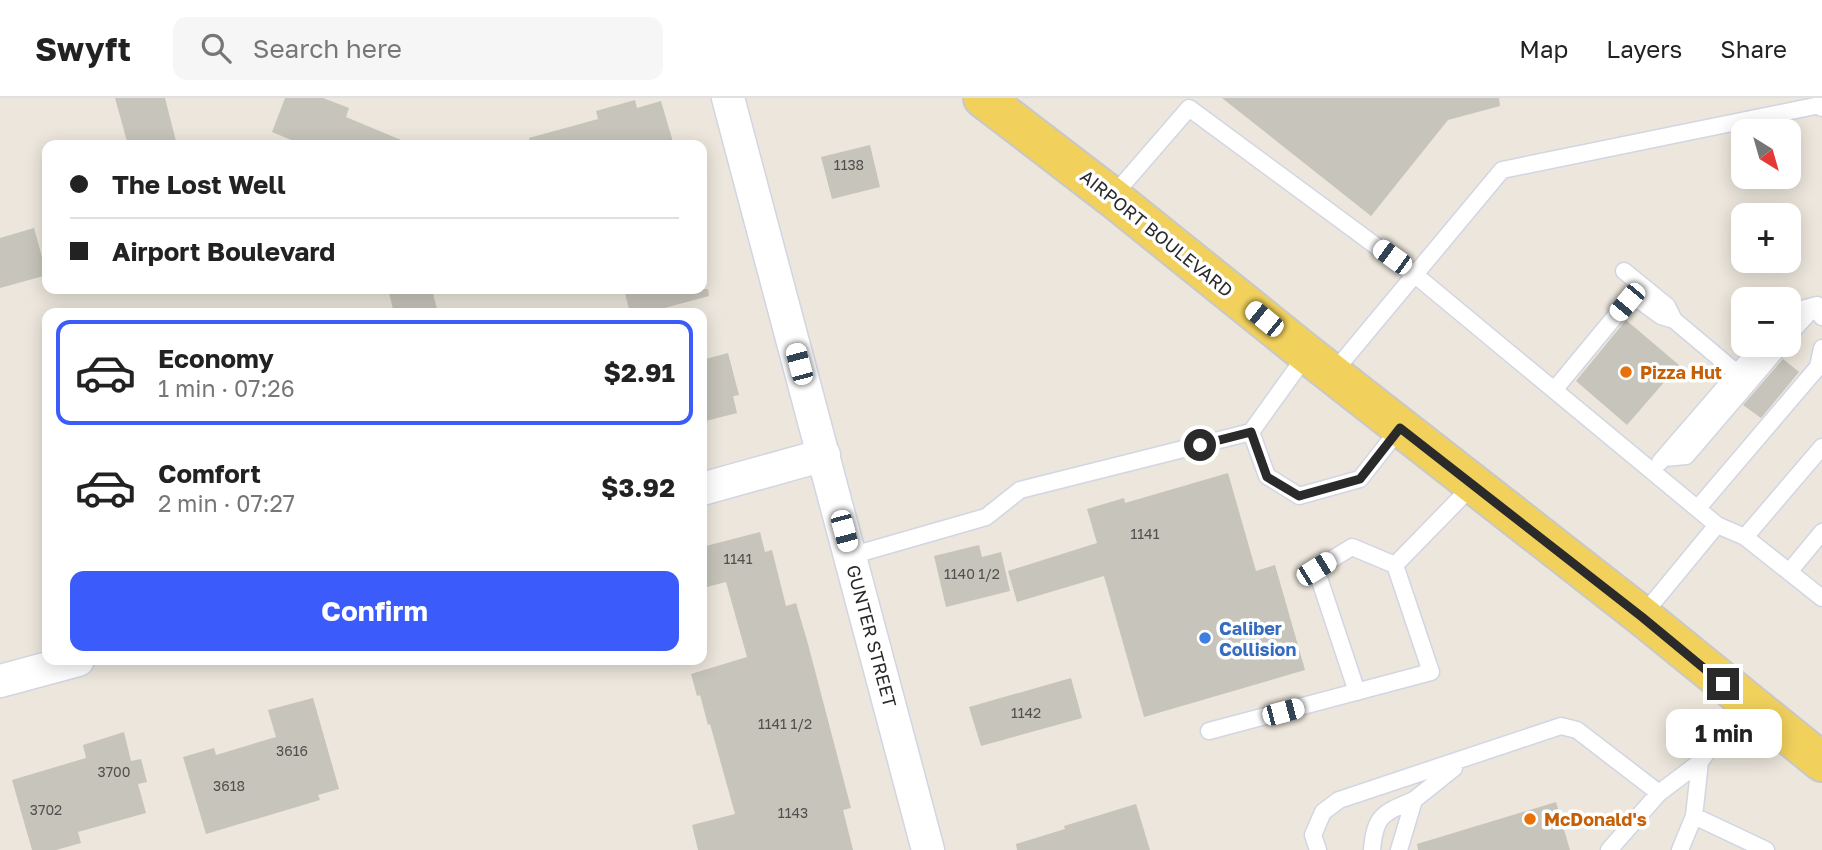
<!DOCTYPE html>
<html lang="en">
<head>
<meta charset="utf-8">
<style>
	body { margin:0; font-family:"Golos Text",sans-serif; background:#f6f6f6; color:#222; height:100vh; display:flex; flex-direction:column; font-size:26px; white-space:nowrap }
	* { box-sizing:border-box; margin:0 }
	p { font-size:23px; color:#767676 }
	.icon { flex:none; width:38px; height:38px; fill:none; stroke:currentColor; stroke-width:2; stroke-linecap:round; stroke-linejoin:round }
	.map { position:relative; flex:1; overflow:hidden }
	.drawer { position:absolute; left:42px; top:210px; width:665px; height:357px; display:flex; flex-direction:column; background:#fff; border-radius:14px; box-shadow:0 4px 18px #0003 }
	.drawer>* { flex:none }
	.guide { position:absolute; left:42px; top:42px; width:665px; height:154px; border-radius:14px; box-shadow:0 4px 18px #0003; display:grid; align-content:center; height:154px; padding:0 28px; background:#fff }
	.needle { width:46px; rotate:143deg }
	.buttons { position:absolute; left:1731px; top:21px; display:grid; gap:14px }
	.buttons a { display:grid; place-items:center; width:70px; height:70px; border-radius:14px; background:#fff; box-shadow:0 4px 18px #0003; font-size:35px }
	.end { position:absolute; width:32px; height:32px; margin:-16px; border:9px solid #2a2a2a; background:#fff; box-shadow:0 0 0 4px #fff }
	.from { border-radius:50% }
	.bubble { position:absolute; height:49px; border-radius:14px; background:#fff; box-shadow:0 4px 18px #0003; font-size:23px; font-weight:700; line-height:49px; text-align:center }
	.car { position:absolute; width:21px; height:42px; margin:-21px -10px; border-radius:9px; box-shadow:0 0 5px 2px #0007; background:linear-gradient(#fff 24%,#345 0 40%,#fff 0 76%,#345 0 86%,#fff 0) }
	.guide b { display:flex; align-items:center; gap:24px; height:66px; font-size:26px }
	.guide b+b { border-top:2px solid #e0e0e0 }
	.guide i { width:18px; height:18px; background:#222 }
	ul { padding:12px 0 0; list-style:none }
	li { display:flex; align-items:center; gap:21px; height:105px; margin:0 14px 10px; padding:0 14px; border:4px solid transparent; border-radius:14px }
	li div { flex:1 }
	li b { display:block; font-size:26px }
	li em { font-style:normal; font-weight:700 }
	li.selected { border-color:#3b5bfb }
	li>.icon { width:63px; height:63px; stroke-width:1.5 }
	.button { display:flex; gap:14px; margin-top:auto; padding:14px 28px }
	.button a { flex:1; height:80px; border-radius:14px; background:#3b5bfb; color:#fff; font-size:28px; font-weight:700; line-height:80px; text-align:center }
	header { display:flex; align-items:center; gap:42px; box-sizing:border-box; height:98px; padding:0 35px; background:#fff; border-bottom:2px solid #e0e0e0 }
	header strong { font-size:33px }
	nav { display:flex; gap:38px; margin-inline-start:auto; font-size:24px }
	.search { width:490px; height:63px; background:#f6f6f6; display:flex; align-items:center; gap:18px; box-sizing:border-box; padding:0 24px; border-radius:14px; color:#767676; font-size:26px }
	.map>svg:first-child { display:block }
	.building { fill:#c7c4bb }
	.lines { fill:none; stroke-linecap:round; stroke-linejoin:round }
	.lane-casing { stroke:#d2d5e3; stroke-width:19 }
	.street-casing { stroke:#d2d5e3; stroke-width:35 }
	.primary-casing { stroke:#c8c8c8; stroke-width:42 }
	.lane { stroke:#fff; stroke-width:16 }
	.street { stroke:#fff; stroke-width:32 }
	.primary { stroke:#f1d15c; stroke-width:38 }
	.route { stroke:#2a2a2a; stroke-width:9 }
	.food-dot { fill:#e8710a; stroke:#fff; stroke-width:2.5 }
	.shop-dot { fill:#3f7fe0; stroke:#fff; stroke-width:2.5 }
	.labels { text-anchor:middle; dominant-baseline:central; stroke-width:7; stroke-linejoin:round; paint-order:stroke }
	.number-label { font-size:14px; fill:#51504e }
	.street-label { font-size:18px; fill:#2a2a2a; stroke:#fff }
	.food-label { font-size:18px; font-weight:bold; fill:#c56008; stroke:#fff; text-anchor:start }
	.shop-label { font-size:18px; font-weight:bold; fill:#366cbe; stroke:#fff; text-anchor:start }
</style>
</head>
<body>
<header>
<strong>Swyft</strong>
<div class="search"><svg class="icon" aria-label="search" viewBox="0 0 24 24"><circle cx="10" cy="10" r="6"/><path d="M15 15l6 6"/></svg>Search here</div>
<nav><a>Map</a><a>Layers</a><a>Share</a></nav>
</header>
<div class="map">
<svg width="1822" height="752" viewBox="0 0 1822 752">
	<rect width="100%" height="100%" fill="#ece6dc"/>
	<path class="building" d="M115 0H165L177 47H128Z
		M285 0H323L349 10 346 19 413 47H303L272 34Z
		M1222 0H1499L1500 8 1448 22 1371 118Z
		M635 2 637 10 661 3 673 44 660 47H530L529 40 598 21 596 13Z
		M870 47 880 89 832 101 821 59Z
		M34 130 47 177 0 190V140Z
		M388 191H432L438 215H394Z
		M624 191H708L709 198 646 215H630Z
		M1626 222 1679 267 1627 327 1576 283Z
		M728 255 739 297 733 298 737 315 702 324V262Z
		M1783 261 1799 274 1761 320 1743 307Z
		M1228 375 1256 473 1275 467 1305 572 1144 619 1104 478 1017 504 1008 473 1097 445 1087 411 1124 400 1125 405Z
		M760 434 765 454 772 452 786 508 796 505 808 546 851 710 843 712 853 752H698L692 727 735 716 710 626 708 627 700 597 697 598 691 576 747 559 726 484 707 489 702 467V449Z
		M979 447 982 459 1001 454 1010 493 946 509 934 458Z
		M1071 580 1082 620 981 648 969 609Z
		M313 600 339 691 318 697 320 702 206 736 183 659 214 650 216 657 276 639 268 612Z
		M124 634 131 663 141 661 147 684 138 686 146 715 78 734 81 745 56 752H32L12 682 86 660 83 647Z
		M1556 704 1570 752H1418L1417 746Z
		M1136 706 1150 752H1017L1016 746 1065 731 1064 728Z"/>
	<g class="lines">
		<defs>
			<path id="lane" d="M1112 99 1189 10 1414 176 1717 427
				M1624 173 1667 208 1674 222
				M1788 215 1817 207
				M1788 238 1814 209 1822 219
				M1332 276 1502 72 1820 7 1822 10
				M1555 291 1627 204 1639 202 1661 218 1674 222 1737 275
				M1251 334 1267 378 1299 398 1360 381 1400 330
				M1664 360 1686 358 1781 247
				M1660 364 1761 247
				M1698 410 1818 269 1822 250
				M1745 439 1822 349
				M850 458 986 419 1020 392 1251 334 1307 256
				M1789 474 1822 434
				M1642 518 1717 427 1745 439 1822 500
				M1357 594 1316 471 1352 449 1395 467
				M1209 633 1431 574 1395 467 1473 387
				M1694 718 1766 752
				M1318 752 1313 737 1323 714 1339 702 1561 628 1577 632 1659 695
				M1372 752C1375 717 1383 715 1414 702
				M1399 752 1414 702 1454 670
				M1609 752 1659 695 1700 664 1744 602
				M1680 752 1694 718 1700 664"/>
			<path id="street" d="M728 0 928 752
				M702 391 824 357
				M0 583 78 562"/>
			<path id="primary" d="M983 0 1112 99 1307 256 1642 518 1822 664"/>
		</defs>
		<use href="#lane" class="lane-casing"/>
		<use href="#street" class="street-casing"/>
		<use href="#primary" class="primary-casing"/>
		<use href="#lane" class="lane"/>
		<use href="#street" class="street"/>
		<use href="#primary" class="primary"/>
	</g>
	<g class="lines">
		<path class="route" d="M1200 347 1251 334 1267 379 1299 398 1360 381 1400 330 1642 519 1723 586"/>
	</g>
	<g class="food-dot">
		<circle cx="1626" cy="274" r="7"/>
		<circle cx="1530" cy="721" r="7"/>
	</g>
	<circle class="shop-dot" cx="1205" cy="540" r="7"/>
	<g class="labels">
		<g class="number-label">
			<text x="849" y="66">1138</text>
			<text x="1145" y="435">1141</text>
			<text x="738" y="460">1141</text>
			<text x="972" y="475">1140 1/2</text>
			<text x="1026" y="614">1142</text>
			<text x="785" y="625">1141 1/2</text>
			<text x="292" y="652">3616</text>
			<text x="114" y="673">3700</text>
			<text x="229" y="687">3618</text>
			<text x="46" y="711">3702</text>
			<text x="793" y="714">1143</text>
		</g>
		<g class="street-label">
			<text transform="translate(1157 135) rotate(39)">AIRPORT BOULEVARD</text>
			<text transform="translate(872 538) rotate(75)">GUNTER STREET</text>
		</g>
		<g class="food-label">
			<text x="1640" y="274">Pizza Hut</text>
			<text x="1544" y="721">McDonald's</text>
		</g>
		<g class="shop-label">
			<text x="1219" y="530">Caliber<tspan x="1219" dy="21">Collision</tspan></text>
		</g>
	</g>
</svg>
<div class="buttons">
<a><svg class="needle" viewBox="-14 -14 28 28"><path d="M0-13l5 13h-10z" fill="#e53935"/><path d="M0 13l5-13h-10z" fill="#767676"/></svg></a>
<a>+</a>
<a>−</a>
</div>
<i class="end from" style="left:1200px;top:347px"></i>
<i class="end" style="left:1723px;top:586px"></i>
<div class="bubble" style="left:1666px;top:611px;width:116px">1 min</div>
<i class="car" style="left:1392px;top:159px;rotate:306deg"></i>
<i class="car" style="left:1627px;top:204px;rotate:220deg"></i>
<i class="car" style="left:1264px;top:221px;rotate:309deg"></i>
<i class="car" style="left:799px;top:266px;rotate:345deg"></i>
<i class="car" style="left:844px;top:433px;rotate:165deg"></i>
<i class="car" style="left:1316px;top:471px;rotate:58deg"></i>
<i class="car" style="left:1283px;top:614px;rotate:75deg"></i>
<div class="guide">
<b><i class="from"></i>The Lost Well</b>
<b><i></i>Airport Boulevard</b>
</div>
<section class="drawer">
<ul>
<li class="selected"><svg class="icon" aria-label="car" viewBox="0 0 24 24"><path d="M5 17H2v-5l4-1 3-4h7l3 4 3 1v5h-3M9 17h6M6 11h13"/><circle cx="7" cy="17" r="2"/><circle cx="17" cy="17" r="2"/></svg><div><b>Economy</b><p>1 min · 07:26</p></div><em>$2.91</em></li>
<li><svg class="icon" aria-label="car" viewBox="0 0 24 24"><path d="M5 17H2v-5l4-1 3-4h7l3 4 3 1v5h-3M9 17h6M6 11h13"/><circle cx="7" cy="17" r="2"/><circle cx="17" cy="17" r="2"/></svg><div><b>Comfort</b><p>2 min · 07:27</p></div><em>$3.92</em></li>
</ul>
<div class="button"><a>Confirm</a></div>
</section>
</div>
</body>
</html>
